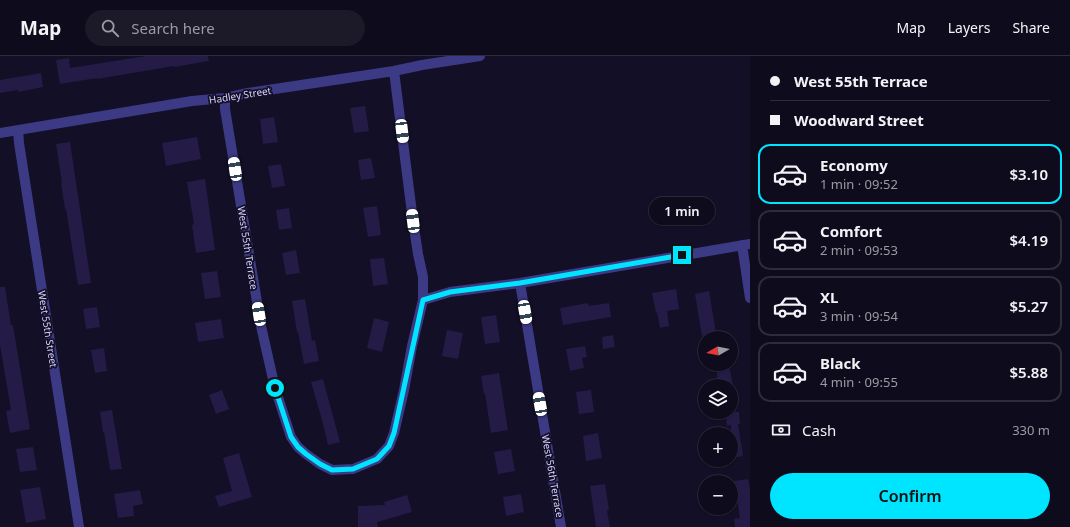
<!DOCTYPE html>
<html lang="en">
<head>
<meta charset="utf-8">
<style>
	body { margin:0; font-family:"Noto Sans",sans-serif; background:#1c1929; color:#f1f3f6; height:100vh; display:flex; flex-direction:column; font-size:15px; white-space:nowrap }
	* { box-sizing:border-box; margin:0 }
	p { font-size:13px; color:#9b9ba3 }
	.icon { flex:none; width:22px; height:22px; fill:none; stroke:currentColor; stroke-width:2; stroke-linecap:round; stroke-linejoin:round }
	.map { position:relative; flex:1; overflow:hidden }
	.sheet { display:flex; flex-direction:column; background:#0e0b1c; width:320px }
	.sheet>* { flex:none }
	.guide { display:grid; align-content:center; height:88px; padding:0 20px; background:#0e0b1c }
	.needle { width:26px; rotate:261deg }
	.buttons { position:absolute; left:698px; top:275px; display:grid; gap:8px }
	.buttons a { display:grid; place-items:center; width:40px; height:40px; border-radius:50%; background:#0e0b1c; box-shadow:0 1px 3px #0004,0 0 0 1px #2e2b3b; font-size:20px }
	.end { position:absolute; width:18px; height:18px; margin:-9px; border:5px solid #00e5ff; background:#111; box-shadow:0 0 0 2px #111 }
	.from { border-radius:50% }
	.bubble { position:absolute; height:28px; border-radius:14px; background:#0e0b1c; box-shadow:0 1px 3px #0004,0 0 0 1px #2e2b3b; font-size:13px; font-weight:600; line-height:28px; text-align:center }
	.car { position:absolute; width:12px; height:24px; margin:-12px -6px; border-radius:5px; box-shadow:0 0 3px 1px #0007; background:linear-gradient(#fff 24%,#345 0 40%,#fff 0 76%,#345 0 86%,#fff 0) }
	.guide b { display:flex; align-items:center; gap:14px; height:38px; font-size:15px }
	.guide b+b { border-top:1px solid #2e2b3b }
	.guide i { width:10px; height:10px; background:#f1f3f6 }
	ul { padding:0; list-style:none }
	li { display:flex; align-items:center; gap:12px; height:60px; margin:0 8px 6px; padding:0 12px; border:2px solid #2e2b3b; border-radius:12px }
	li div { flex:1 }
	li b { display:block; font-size:15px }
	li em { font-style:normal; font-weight:600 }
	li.on { border-color:#00e5ff }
	li>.icon { width:36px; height:36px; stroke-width:1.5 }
	.pay { display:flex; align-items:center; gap:10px; height:44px; padding:0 20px; font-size:15px }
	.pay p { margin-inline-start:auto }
	.action { display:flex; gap:8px; margin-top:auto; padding:8px 20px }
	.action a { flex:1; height:46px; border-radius:24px; background:#00e5ff; color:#111; font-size:16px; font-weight:600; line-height:46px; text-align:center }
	header { display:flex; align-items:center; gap:24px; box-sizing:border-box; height:56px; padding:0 20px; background:#0e0b1c; border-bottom:1px solid #2e2b3b }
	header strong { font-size:19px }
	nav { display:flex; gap:22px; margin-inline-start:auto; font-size:14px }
	.search { width:280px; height:36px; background:#1c1929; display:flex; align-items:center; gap:10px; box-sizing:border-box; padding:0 14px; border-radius:22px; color:#9b9ba3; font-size:15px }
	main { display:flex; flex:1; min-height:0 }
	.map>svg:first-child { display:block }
	.building { fill:#241b47 }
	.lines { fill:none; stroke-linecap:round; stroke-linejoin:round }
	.minor { stroke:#3d3a85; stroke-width:10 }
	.route { stroke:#00e5ff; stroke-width:5 }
	.labels { text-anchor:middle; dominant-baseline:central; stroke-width:3.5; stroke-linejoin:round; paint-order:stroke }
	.street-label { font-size:10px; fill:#d9d4ff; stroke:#130f26 }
</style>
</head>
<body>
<header>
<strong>Map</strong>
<div class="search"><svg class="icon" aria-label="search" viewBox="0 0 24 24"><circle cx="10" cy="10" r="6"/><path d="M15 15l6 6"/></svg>Search here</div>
<nav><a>Map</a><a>Layers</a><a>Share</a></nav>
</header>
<main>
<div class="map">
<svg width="750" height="471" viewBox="0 0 750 471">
	<rect width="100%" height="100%" fill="#130f26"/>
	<path class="building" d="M146 0H208L209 5 174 11V10L97 23V22L60 28 56 4 69 2 70 12Z
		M41 17 43 31 18 36V34L0 37V24Z
		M365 50 369 75 354 77 350 52Z
		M274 61 278 86 263 88 260 63Z
		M197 81 201 103 166 110 162 87Z
		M70 86 91 227 78 229 66 153H65L61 127H62L56 88Z
		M371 102 375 122 361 124 358 104Z
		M281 108 285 130 272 132 268 110Z
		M205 123 215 194 196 197 192 169 194 168 187 126Z
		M377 150 381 179 368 181 363 152Z
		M289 152 292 172 279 174 276 154Z
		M296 194 300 217 286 219 282 197Z
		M384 202 388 228 373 230 370 203Z
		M217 215 221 241 205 243 201 217Z
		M0 231H5L11 269H13L30 373 10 377 6 355 11 354 0 289Z
		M676 233 679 253 667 255 669 270 660 272 657 256 656 257 652 237Z
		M709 235 716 277 702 280 695 238Z
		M305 243 312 285 315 284 319 305 304 308 298 276H297L292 245Z
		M588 247 589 250 609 247 611 261 563 269 560 252Z
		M97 251 100 271 86 273 83 253Z
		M496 259 500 286 485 288 481 261Z
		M374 262 389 266 382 296 367 292Z
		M221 263 224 282 198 286 195 267Z
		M447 274 463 277 458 303 442 300Z
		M613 279 615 291 603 293 602 281Z
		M585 290 587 301 582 302 584 312 570 315 566 293Z
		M104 292 107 315 95 317 91 294Z
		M729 309 733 330H719L716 312Z
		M499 317 508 374 491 377 485 338H484L481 320Z
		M323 323 340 386 328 389 322 364 311 326Z
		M222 334 229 353 216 358 209 339Z
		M591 334 594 356 579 358 576 336Z
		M112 354 122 413 110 414 104 376H103L100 356Z
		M725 356H739L740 368H738L743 400 731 402V369L727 370Z
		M598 377 602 402 586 405 583 380Z
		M33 391 37 414 20 416 16 393Z
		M511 393 515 415 498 418 494 396Z
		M239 397 252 441 219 451 215 440 232 435 223 402Z
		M748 423 750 433V471H735L734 463 740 462 734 425Z
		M605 428 609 454 607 455 610 471H596L590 430Z
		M40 431 46 463 26 467 20 434Z
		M140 434 143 448 133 450 134 460 118 462 114 438Z
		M521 438 524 456 506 460 503 441Z
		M407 439 412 456 377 466 378 471H358V450L385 449 384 446Z"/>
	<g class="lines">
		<path class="minor" d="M225 42V53L261 270 275 332 291 381 298 391 306 398 320 408 332 414 353 413 377 403 389 390 394 377 404 334 412 290 423 244V221L418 198 413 165 394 15
			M18 74 19 87 79 471
			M0 77 192 45 225 42 248 37 394 15 422 9 480 0
			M742 189 750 242
			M520 227 561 471
			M423 244 450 236 520 227 750 188"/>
	</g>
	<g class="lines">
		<path class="route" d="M275 332 291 381 298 391 306 398 320 408 332 414 353 413 377 403 389 390 394 377 423 244 450 236 520 227 682 199"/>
	</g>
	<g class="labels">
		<g class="street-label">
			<text transform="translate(240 39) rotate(-9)">Hadley Street</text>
			<text transform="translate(248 192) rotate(81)">West 55th Terrace</text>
			<text transform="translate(48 273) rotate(81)">West 55th Street</text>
			<text transform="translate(553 420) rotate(80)">West 56th Terrace</text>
		</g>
	</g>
</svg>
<div class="buttons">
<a><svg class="needle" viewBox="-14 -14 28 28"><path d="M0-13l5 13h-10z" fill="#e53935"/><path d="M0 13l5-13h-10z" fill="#9b9ba3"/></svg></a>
<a><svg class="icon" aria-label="layers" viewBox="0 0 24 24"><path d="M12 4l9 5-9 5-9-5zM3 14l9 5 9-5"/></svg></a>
<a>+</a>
<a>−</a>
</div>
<i class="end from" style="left:275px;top:332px"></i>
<i class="end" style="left:682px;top:199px"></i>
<div class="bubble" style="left:649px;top:141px;width:66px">1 min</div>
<i class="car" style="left:402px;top:75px;rotate:173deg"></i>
<i class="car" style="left:235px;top:113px;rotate:351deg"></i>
<i class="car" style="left:413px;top:165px;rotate:353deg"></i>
<i class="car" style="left:525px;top:256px;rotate:170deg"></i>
<i class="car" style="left:259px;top:258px;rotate:351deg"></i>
<i class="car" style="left:540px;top:348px;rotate:350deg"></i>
</div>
<section class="sheet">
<div class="guide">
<b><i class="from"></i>West 55th Terrace</b>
<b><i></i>Woodward Street</b>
</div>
<ul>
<li class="on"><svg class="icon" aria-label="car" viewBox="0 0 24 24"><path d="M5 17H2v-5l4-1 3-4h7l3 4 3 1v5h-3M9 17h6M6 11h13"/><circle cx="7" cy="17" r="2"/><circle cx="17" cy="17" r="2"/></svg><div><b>Economy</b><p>1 min · 09:52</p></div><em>$3.10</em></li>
<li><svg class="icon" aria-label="car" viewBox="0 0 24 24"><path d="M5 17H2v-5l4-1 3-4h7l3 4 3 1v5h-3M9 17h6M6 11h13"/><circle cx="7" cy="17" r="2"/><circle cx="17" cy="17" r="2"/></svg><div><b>Comfort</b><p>2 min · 09:53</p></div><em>$4.19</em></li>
<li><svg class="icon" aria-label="car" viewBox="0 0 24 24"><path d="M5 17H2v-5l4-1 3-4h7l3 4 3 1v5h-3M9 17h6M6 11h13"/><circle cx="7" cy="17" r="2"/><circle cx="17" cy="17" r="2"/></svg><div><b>XL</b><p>3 min · 09:54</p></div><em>$5.27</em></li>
<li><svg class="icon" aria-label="car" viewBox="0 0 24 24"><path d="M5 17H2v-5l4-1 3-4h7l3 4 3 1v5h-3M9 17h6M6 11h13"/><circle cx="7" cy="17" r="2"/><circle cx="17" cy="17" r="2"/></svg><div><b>Black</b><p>4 min · 09:55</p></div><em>$5.88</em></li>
</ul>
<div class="pay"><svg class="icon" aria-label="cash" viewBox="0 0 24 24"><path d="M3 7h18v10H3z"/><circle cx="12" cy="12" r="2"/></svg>Cash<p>330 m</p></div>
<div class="action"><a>Confirm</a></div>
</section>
</main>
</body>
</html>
